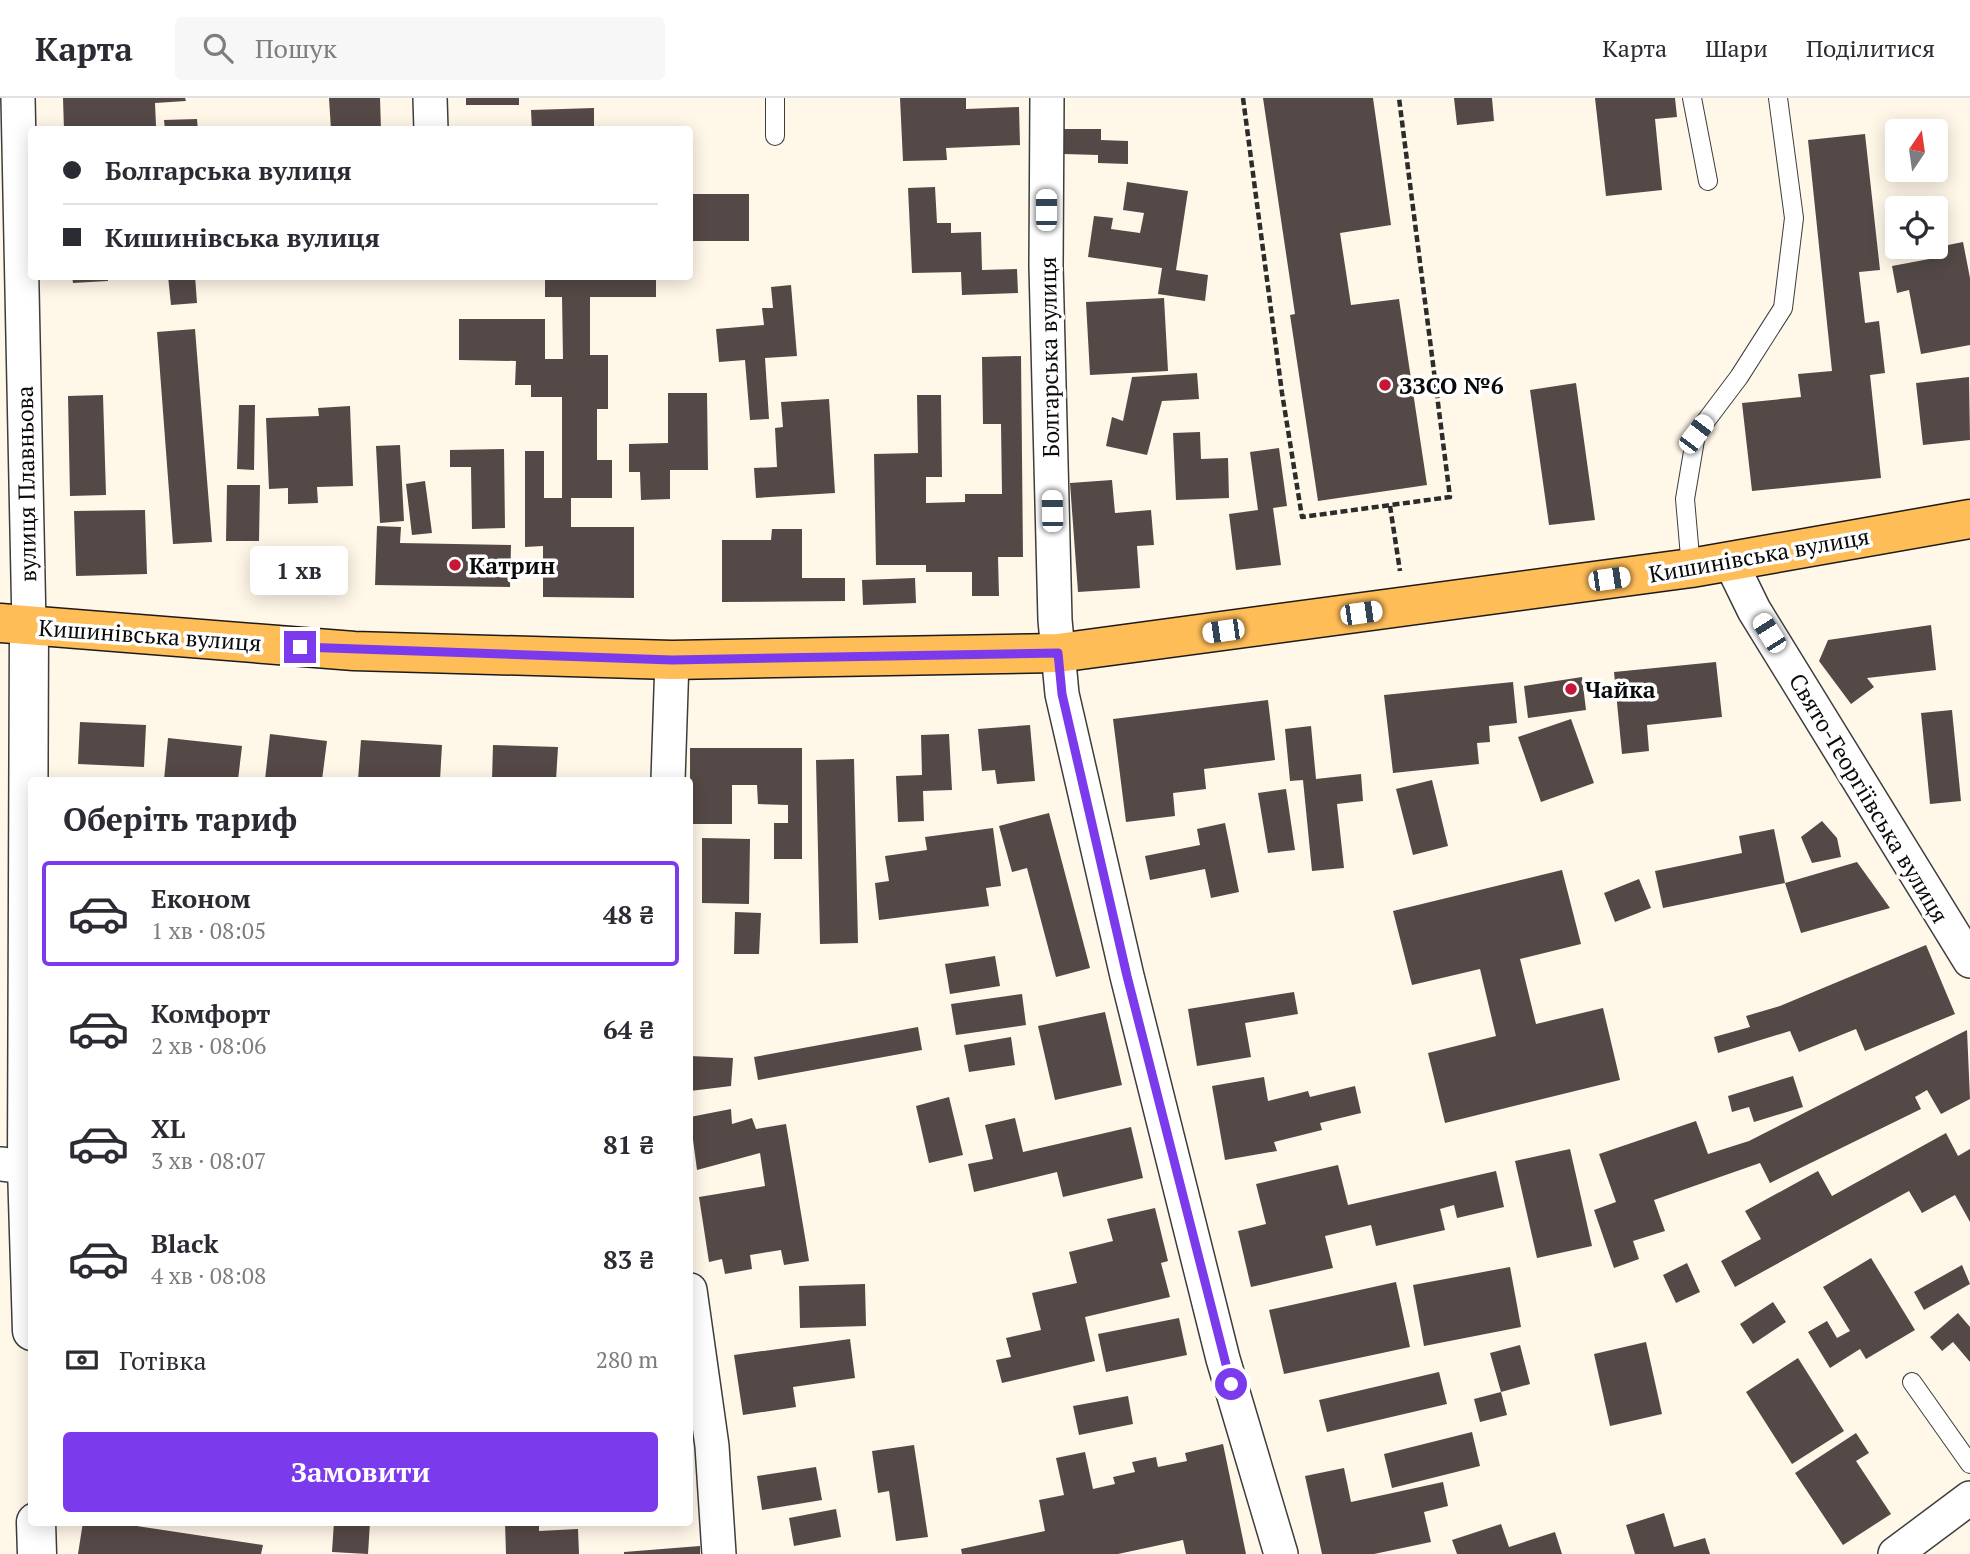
<!DOCTYPE html>
<html lang="uk">
<head>
<meta charset="utf-8">
<style>
	body { margin:0; font-family:"PT Serif",serif; background:#f7f7f7; color:#2b2b33; height:100vh; display:flex; flex-direction:column; font-size:26px; white-space:nowrap }
	* { box-sizing:border-box; margin:0 }
	p { font-size:23px; color:#7c7c81 }
	.icon { flex:none; width:38px; height:38px; fill:none; stroke:currentColor; stroke-width:2; stroke-linecap:round; stroke-linejoin:round }
	.map { position:relative; flex:1; overflow:hidden }
	.details { position:absolute; left:28px; top:679px; width:665px; height:749px; display:flex; flex-direction:column; background:#fff; border-radius:7px; box-shadow:0 4px 18px #0003 }
	.details>* { flex:none }
	.hud { position:absolute; left:28px; top:28px; width:665px; height:154px; border-radius:7px; box-shadow:0 4px 18px #0003; display:grid; align-content:center; height:154px; padding:0 35px; background:#fff }
	.needle { width:46px; rotate:13deg }
	.fabs { position:absolute; left:1885px; top:21px; display:grid; gap:14px }
	.fabs a { display:grid; place-items:center; width:63px; height:63px; border-radius:7px; background:#fff; box-shadow:0 4px 18px #0003; font-size:35px }
	.end { position:absolute; width:32px; height:32px; margin:-16px; border:9px solid #7c3aed; background:#fff; box-shadow:0 0 0 4px #fff }
	.from { border-radius:50% }
	.bubble { position:absolute; height:49px; border-radius:7px; background:#fff; box-shadow:0 4px 18px #0003; font-size:23px; font-weight:800; line-height:49px; text-align:center }
	.car { position:absolute; width:21px; height:42px; margin:-21px -10px; border-radius:9px; box-shadow:0 0 5px 2px #0007; background:linear-gradient(#fff 24%,#345 0 40%,#fff 0 76%,#345 0 86%,#fff 0) }
	.hud b { display:flex; align-items:center; gap:24px; height:66px; font-size:26px }
	.hud b+b { border-top:2px solid #e1e1e2 }
	.hud i { width:18px; height:18px; background:#2b2b33 }
	ul { padding:0; list-style:none }
	li { display:flex; align-items:center; gap:21px; height:105px; margin:0 14px 10px; padding:0 21px; border:4px solid transparent; border-radius:7px }
	li div { flex:1 }
	li b { display:block; font-size:26px }
	li em { font-style:normal; font-weight:800 }
	li.active { border-color:#7c3aed }
	li>.icon { width:63px; height:63px; stroke-width:1.5 }
	h2 { padding:0 35px; font-size:32px; line-height:84px }
	.pay { display:flex; align-items:center; gap:18px; height:77px; padding:0 35px; font-size:26px }
	.pay p { margin-inline-start:auto }
	.button { display:flex; gap:14px; margin-top:auto; padding:14px 35px }
	.button a { flex:1; height:80px; border-radius:7px; background:#7c3aed; color:#fff; font-size:28px; font-weight:800; line-height:80px; text-align:center }
	header { display:flex; align-items:center; gap:42px; box-sizing:border-box; height:98px; padding:0 35px; background:#fff; border-bottom:2px solid #e1e1e2 }
	header strong { font-size:33px }
	nav { display:flex; gap:38px; margin-inline-start:auto; font-size:24px }
	.search { width:490px; height:63px; background:#f7f7f7; display:flex; align-items:center; gap:18px; box-sizing:border-box; padding:0 24px; border-radius:7px; color:#7c7c81; font-size:26px }
	.map>svg:first-child { display:block }
	.building { fill:#544946 }
	.lines { fill:none; stroke-linecap:round; stroke-linejoin:round }
	.service-casing { stroke:#3d3d3d; stroke-width:20 }
	.minor-casing { stroke:#3d3d3d; stroke-width:36 }
	.tertiary-casing { stroke:#3d3d3d; stroke-width:41 }
	.primary-casing { stroke:#1b1b1b; stroke-width:41 }
	.path { stroke:#2c2c2c; stroke-width:4.5; stroke-dasharray:7 3.5; stroke-linecap:butt }
	.service { stroke:#fff; stroke-width:18 }
	.minor { stroke:#fff; stroke-width:33 }
	.tertiary { stroke:#fff; stroke-width:38 }
	.primary { stroke:#ffbd58; stroke-width:38 }
	.route { stroke:#7c3aed; stroke-width:9 }
	.poi-dot { fill:#c61739; stroke:#fff; stroke-width:2.5 }
	.labels { text-anchor:middle; dominant-baseline:central; stroke-width:7; stroke-linejoin:round; paint-order:stroke }
	.street-label { font-size:23px; fill:#0a0a0a; stroke:#fff }
	.poi-label { font-size:23px; font-weight:bold; fill:#0a0a0a; stroke:#fff; text-anchor:start }
</style>
</head>
<body>
<header>
<strong>Карта</strong>
<div class="search"><svg class="icon" aria-label="search" viewBox="0 0 24 24"><circle cx="10" cy="10" r="6"/><path d="M15 15l6 6"/></svg>Пошук</div>
<nav><a>Карта</a><a>Шари</a><a>Поділитися</a></nav>
</header>
<div class="map">
<svg width="1970" height="1456" viewBox="0 0 1970 1456">
	<rect width="100%" height="100%" fill="#fff7e8"/>
	<path class="building" d="M63 0H185L186 3 155 5 156 28 64 32Z
		M329 0H380L381 32H331Z
		M466 0H519V7H466Z
		M900 0H966V11L1019 9 1020 47 946 50 947 62 903 63Z
		M1263 0H1373L1391 127 1340 135 1351 207 1399 201 1427 387 1318 403 1290 217 1295 216Z
		M1454 0H1492L1494 23 1457 27Z
		M1595 0H1675L1677 19 1655 21 1662 92 1606 98Z
		M594 10V32H532L531 12Z
		M197 21 198 32H165L164 22Z
		M1064 31H1101V42L1128 43V66L1098 65V57L1064 56Z
		M1865 36 1880 172 1859 174 1865 225 1879 223 1885 275 1870 277 1881 380 1752 393 1742 305 1801 299 1798 276 1832 273 1808 42Z
		M1127 84 1188 93 1176 172 1208 177 1205 203 1158 196 1162 170 1088 159 1094 118 1113 120 1111 131 1140 135 1144 115 1123 112Z
		M935 89 937 125H951V135L981 134 982 172 1017 171 1018 195 962 197 961 174 912 175 908 90Z
		M691 96H749V143H692Z
		M1963 144 1970 180V247L1921 256 1909 192 1897 195 1892 168 1940 159 1938 149Z
		M72 178H108V183L73 185Z
		M168 178H195L197 205 171 207Z
		M463 178H519V181L463 182Z
		M545 178 656 181V199H590V257H608V311H597V362H612V400H571V429H634V500L543 499V448L525 449V353H544V400H562V299H531V287H515L516 263 459 262V221H545V261H563L562 199H545Z
		M791 187 797 258 765 260 769 321 750 322 745 262 719 264 716 231 764 227 762 210H773L771 189Z
		M1164 200 1168 273 1090 277 1086 204Z
		M195 231 212 444 173 446 157 234Z
		M1021 258 1023 459H998L999 498H972V474H926V467H876L874 356 918 355 917 297H941L942 379H926V405L965 404V396H1002L1001 326H983L982 259Z
		M1197 275 1199 301 1162 303 1147 357 1106 348 1112 319 1123 323 1132 279Z
		M1969 279 1970 342 1923 347 1916 285Z
		M1576 285 1595 422 1549 427 1530 292Z
		M668 295H707L708 372H670V401L641 402 640 374H629V346L668 345Z
		M103 297 106 397 70 398 68 298Z
		M829 301 835 395 756 400 754 370 777 369 775 330 783 329 781 304Z
		M239 307H255L254 372 237 371Z
		M350 308 353 388 317 389 318 405 288 406V390L269 391 266 320 319 318 318 310Z
		M1200 334 1201 361 1228 360 1229 400 1176 402 1173 335Z
		M400 347 404 423 380 425 376 348Z
		M1279 350 1287 408 1273 410 1281 467 1236 472 1229 416 1258 412 1250 354Z
		M504 351 505 430 472 431 471 369H450V352Z
		M1112 382 1115 415 1151 412 1154 447 1137 448 1140 490 1078 494 1070 385Z
		M425 383 432 435 412 437 406 386Z
		M227 387H260L259 443H226Z
		M145 412 147 476 76 478 74 413Z
		M377 428 401 429 400 445 511 447 510 489 375 487Z
		M772 431H802V480H845V503L722 504V442H771Z
		M915 480 916 505 863 507 862 482Z
		M1931 527 1936 572 1867 580 1874 589 1851 606 1819 563 1828 542Z
		M1716 564 1722 619 1647 627 1649 653 1622 656 1614 574Z
		M1582 579 1586 612 1528 620 1524 588Z
		M1513 584 1517 625 1489 628 1490 644 1477 645 1479 666 1393 675 1384 597Z
		M1268 602 1275 662 1204 671 1206 691 1173 695 1175 718 1126 724 1113 621Z
		M1952 612 1961 703 1930 706 1921 615Z
		M1571 621 1594 685 1541 704 1518 639Z
		M80 624 146 627 144 669 78 666Z
		M1030 627 1035 683 997 686 995 672 982 673 978 631Z
		M1311 628 1316 681 1361 676 1363 703 1337 706 1344 770 1312 773 1303 682 1290 683 1285 631Z
		M270 636 327 643 322 682H265Z
		M949 636 952 692 923 693 924 723 898 724 896 678 922 677 921 637Z
		M168 640 242 648 238 682H164Z
		M361 642 442 647 440 682H358Z
		M493 647 558 649 556 682H492Z
		M690 650H802V761H774V725H788V707L758 706 757 687H732V726H690Z
		M854 661 858 845 820 846 816 662Z
		M1432 682 1448 748 1413 757 1396 691Z
		M1286 691 1295 752 1268 755 1258 695Z
		M1049 715 1090 870 1056 879 1027 770 1012 774 999 728Z
		M1822 723 1837 740 1841 759 1812 765 1801 739Z
		M1225 725 1239 794 1211 800 1205 771 1150 782 1145 758 1200 747 1197 731Z
		M993 730 1001 788 986 790 989 808 879 822 875 785 889 783 885 758 927 752 925 739Z
		M1774 731 1785 785 1663 810 1655 773 1742 755 1739 738Z
		M702 740 750 741 749 806 702 805Z
		M1857 764 1890 810 1801 835 1785 785Z
		M1562 772 1581 846 1520 861 1536 926 1603 910 1620 982 1445 1025 1428 955 1496 938 1480 871 1412 887 1393 813Z
		M1639 781 1651 810 1615 824 1604 795Z
		M735 814 761 815 759 856H734Z
		M1926 847 1955 916 1865 953 1856 931 1799 954 1790 933 1718 955 1714 939 1750 929 1746 918 1780 908Z
		M995 858 1000 888 950 896 945 866Z
		M1294 894 1298 916 1245 925 1251 959 1197 968 1188 911Z
		M1022 896 1026 927 956 937 951 906Z
		M1105 914 1122 987 1055 1002 1038 928Z
		M918 929 922 952 758 982 754 959Z
		M1967 932 1970 1001 1941 1016 1927 992 1915 999 1921 1011 1770 1085 1760 1065 1654 1102 1665 1133 1633 1143 1639 1161 1614 1170 1594 1112 1616 1104 1599 1056 1696 1023 1708 1056 1749 1043Z
		M1011 939 1015 967 969 974 964 947Z
		M690 958 733 960 731 988 690 993Z
		M1793 978 1803 1009 1754 1024 1749 1009 1732 1014 1728 998Z
		M1264 979 1268 1003 1308 993 1310 999 1355 988 1361 1015 1320 1025 1322 1032 1274 1044 1277 1053 1225 1062 1212 988Z
		M949 999 963 1057 929 1065 916 1008Z
		M731 1011 732 1026 752 1020 756 1031 786 1026 809 1163 784 1167 781 1152 750 1157 752 1171 725 1176 722 1161 709 1164 699 1099 765 1088 760 1055 697 1072 690 1019Z
		M1015 1020 1023 1054 1131 1029 1143 1080 1063 1099 1057 1074 974 1094 968 1066 993 1061 985 1027Z
		M1946 1035 1958 1058 1970 1051V1124L1955 1097 1922 1115 1909 1093 1735 1189 1721 1163 1761 1141 1745 1113 1818 1073 1832 1098Z
		M1570 1051 1592 1148 1537 1160 1515 1063Z
		M1338 1067 1348 1107 1496 1073 1504 1109 1457 1120 1454 1107 1440 1111 1445 1132 1376 1148 1371 1127 1325 1138 1333 1170 1251 1189 1238 1133 1266 1126 1256 1086Z
		M1155 1110 1168 1163 1161 1165 1170 1199 1085 1219 1095 1263 1002 1285 996 1262 1011 1259 1006 1240 1041 1232 1032 1195 1077 1185 1069 1154 1113 1143 1107 1121Z
		M1871 1160 1915 1232 1866 1261 1860 1251 1830 1270 1808 1234 1827 1223 1837 1240 1850 1233 1823 1189Z
		M1687 1165 1700 1194 1676 1205 1663 1177Z
		M1962 1167 1970 1186 1924 1212 1914 1194Z
		M1510 1169 1521 1229 1424 1248 1413 1187Z
		M1396 1184 1410 1249 1284 1276 1269 1212Z
		M865 1186 866 1228 800 1230 799 1188Z
		M1773 1204 1786 1224 1753 1246 1740 1226Z
		M1958 1215 1970 1229V1264L1953 1244 1942 1253 1930 1239Z
		M1179 1220 1187 1257 1106 1274 1098 1236Z
		M850 1241 855 1280 793 1289 796 1309 743 1317 734 1257Z
		M1646 1244 1662 1316 1610 1328 1594 1256Z
		M1520 1247 1530 1286 1501 1294 1490 1255Z
		M1798 1260 1844 1333 1792 1366 1746 1294Z
		M1439 1274 1447 1306 1327 1334 1319 1302Z
		M1501 1294 1507 1317 1480 1324 1474 1301Z
		M1128 1298 1133 1326 1079 1337 1073 1308Z
		M1472 1334 1480 1368 1392 1390 1384 1356Z
		M1856 1335 1869 1355 1856 1363 1891 1416 1843 1447 1795 1375Z
		M1223 1346 1246 1456H1186L1183 1442 1118 1456H962L961 1451 1045 1433 1039 1402 1064 1397 1056 1360 1085 1354 1093 1391 1115 1386 1113 1379 1135 1374 1132 1364 1156 1359 1158 1369 1187 1363 1185 1355Z
		M914 1347 928 1439 896 1443 889 1393 878 1395 872 1353Z
		M816 1369 822 1402 762 1412 757 1378Z
		M1344 1370 1351 1404 1443 1384 1448 1408 1424 1414 1431 1444 1374 1456H1322L1305 1378Z
		M836 1411 841 1439 794 1448 789 1420Z
		M1664 1415 1674 1449 1705 1440 1710 1456H1635L1626 1427Z
		M83 1424H110L263 1447 261 1456H78Z
		M334 1424H370L368 1456 332 1454Z
		M505 1424H539V1433L578 1431 579 1456H506Z
		M1501 1426 1509 1449 1555 1434 1562 1456H1457L1452 1442Z
		M700 1448V1456H624V1454Z"/>
	<g class="lines">
		<defs>
			<path id="service" d="M775 0V38
				M1692 0 1708 83
				M1691 470 1685 401 1696 336 1739 279 1783 210 1794 120 1778 0
				M1912 1284 1970 1366"/>
			<path id="minor" d="M18 0 29 528
				M430 0 431 32
				M1047 0 1046 168 1055 522 1062 596 1127 878 1223 1261 1281 1456
				M1730 463 1754 512 1970 863
				M668 682 672 562
				M0 1066 27 1069
				M690 1192 712 1348 719 1456
				M1895 1456 1970 1400"/>
			<path id="tertiary" d="M29 528 27 1069 32 1233
				M36 1424 37 1456"/>
			<path id="primary" d="M0 525 354 553 672 562 1058 555 1691 470 1970 421"/>
		</defs>
		<use href="#service" class="service-casing"/>
		<use href="#minor" class="minor-casing"/>
		<use href="#tertiary" class="tertiary-casing"/>
		<use href="#primary" class="primary-casing"/>
		<path class="path" d="M1243 0 1282 295 1302 419 1450 399 1399 0
			M1390 408 1400 473"/>
		<use href="#service" class="service"/>
		<use href="#minor" class="minor"/>
		<use href="#tertiary" class="tertiary"/>
		<use href="#primary" class="primary"/>
	</g>
	<g class="lines">
		<path class="route" d="M300 549 672 562 1058 555 1062 596 1127 878 1231 1286"/>
	</g>
	<g class="poi-dot">
		<circle cx="1385" cy="287" r="7"/>
		<circle cx="455" cy="467" r="7"/>
		<circle cx="1571" cy="591" r="7"/>
	</g>
	<g class="labels">
		<g class="street-label">
			<text transform="translate(1049 259) rotate(-91)">Болгарська вулиця</text>
			<text transform="translate(26 386) rotate(-91)">вулиця Плавньова</text>
			<text transform="translate(1759 457) rotate(-10)">Кишинівська вулиця</text>
			<text transform="translate(150 537) rotate(4)">Кишинівська вулиця</text>
			<text transform="translate(1869 700) rotate(59)">Свято-Георгіївська вулиця</text>
		</g>
		<g class="poi-label">
			<text x="1399" y="287">ЗЗСО №6</text>
			<text x="469" y="467">Катрин</text>
			<text x="1585" y="591">Чайка</text>
		</g>
	</g>
</svg>
<div class="fabs">
<a><svg class="needle" viewBox="-14 -14 28 28"><path d="M0-13l5 13h-10z" fill="#e53935"/><path d="M0 13l5-13h-10z" fill="#7c7c81"/></svg></a>
<a><svg class="icon" aria-label="locate" viewBox="0 0 24 24"><circle cx="12" cy="12" r="6"/><path d="M12 2v4M12 18v4M2 12h4M18 12h4"/></svg></a>
</div>
<i class="end from" style="left:1231px;top:1286px"></i>
<i class="end" style="left:300px;top:549px"></i>
<div class="bubble" style="left:250px;top:448px;width:98px">1 хв</div>
<i class="car" style="left:1046px;top:112px;rotate:0deg"></i>
<i class="car" style="left:1696px;top:336px;rotate:37deg"></i>
<i class="car" style="left:1052px;top:413px;rotate:359deg"></i>
<i class="car" style="left:1609px;top:481px;rotate:82deg"></i>
<i class="car" style="left:1361px;top:515px;rotate:82deg"></i>
<i class="car" style="left:1223px;top:533px;rotate:262deg"></i>
<i class="car" style="left:1769px;top:535px;rotate:328deg"></i>
<div class="hud">
<b><i class="from"></i>Болгарська вулиця</b>
<b><i></i>Кишинівська вулиця</b>
</div>
<section class="details">
<h2>Оберіть тариф</h2>
<ul>
<li class="active"><svg class="icon" aria-label="car" viewBox="0 0 24 24"><path d="M5 17H2v-5l4-1 3-4h7l3 4 3 1v5h-3M9 17h6M6 11h13"/><circle cx="7" cy="17" r="2"/><circle cx="17" cy="17" r="2"/></svg><div><b>Економ</b><p>1 хв · 08:05</p></div><em>48 ₴</em></li>
<li><svg class="icon" aria-label="car" viewBox="0 0 24 24"><path d="M5 17H2v-5l4-1 3-4h7l3 4 3 1v5h-3M9 17h6M6 11h13"/><circle cx="7" cy="17" r="2"/><circle cx="17" cy="17" r="2"/></svg><div><b>Комфорт</b><p>2 хв · 08:06</p></div><em>64 ₴</em></li>
<li><svg class="icon" aria-label="car" viewBox="0 0 24 24"><path d="M5 17H2v-5l4-1 3-4h7l3 4 3 1v5h-3M9 17h6M6 11h13"/><circle cx="7" cy="17" r="2"/><circle cx="17" cy="17" r="2"/></svg><div><b>XL</b><p>3 хв · 08:07</p></div><em>81 ₴</em></li>
<li><svg class="icon" aria-label="car" viewBox="0 0 24 24"><path d="M5 17H2v-5l4-1 3-4h7l3 4 3 1v5h-3M9 17h6M6 11h13"/><circle cx="7" cy="17" r="2"/><circle cx="17" cy="17" r="2"/></svg><div><b>Black</b><p>4 хв · 08:08</p></div><em>83 ₴</em></li>
</ul>
<div class="pay"><svg class="icon" aria-label="cash" viewBox="0 0 24 24"><path d="M3 7h18v10H3z"/><circle cx="12" cy="12" r="2"/></svg>Готівка<p>280 m</p></div>
<div class="button"><a>Замовити</a></div>
</section>
</div>
</body>
</html>
